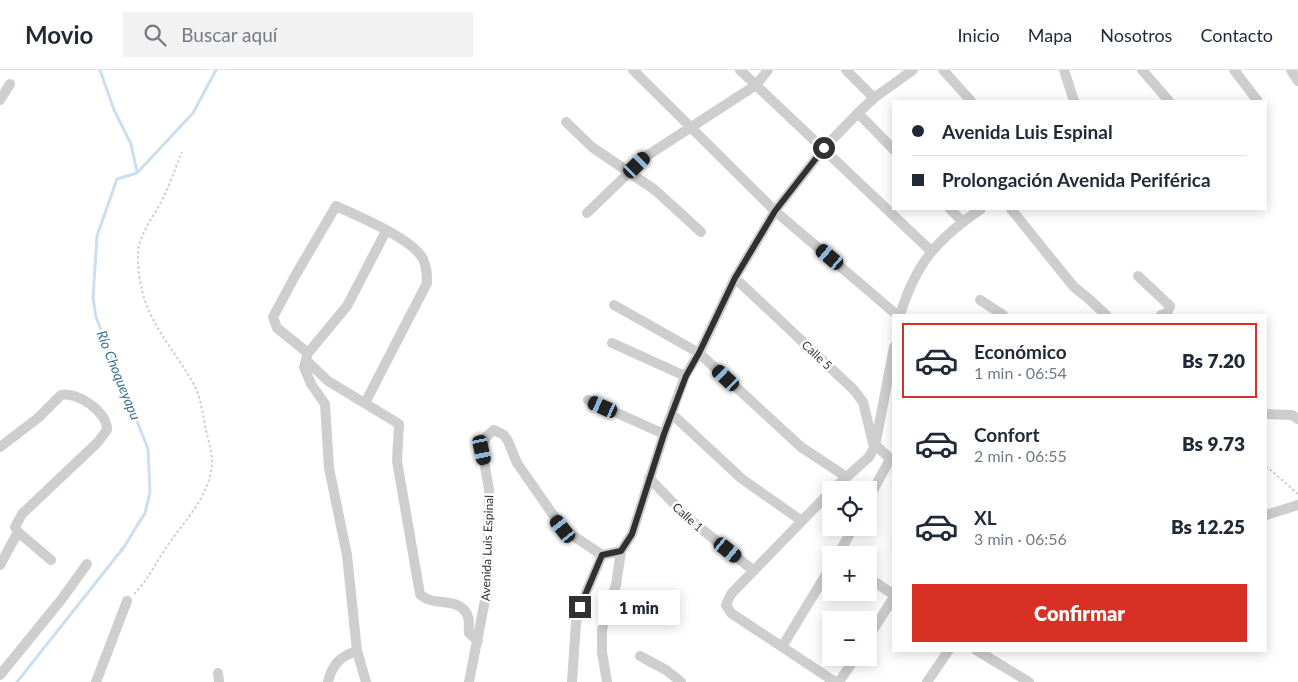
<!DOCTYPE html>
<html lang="es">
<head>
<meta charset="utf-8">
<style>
	body { margin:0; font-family:Lato,sans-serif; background:#f2f2f3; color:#1f2937; height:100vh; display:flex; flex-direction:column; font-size:19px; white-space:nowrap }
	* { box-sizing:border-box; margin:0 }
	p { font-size:16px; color:#747a83 }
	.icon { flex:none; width:28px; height:28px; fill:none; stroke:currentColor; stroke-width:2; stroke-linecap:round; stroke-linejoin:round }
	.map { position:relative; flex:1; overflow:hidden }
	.drawer { position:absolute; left:892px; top:244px; width:375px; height:338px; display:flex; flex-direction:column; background:#fff; border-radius:0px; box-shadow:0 2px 12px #0003 }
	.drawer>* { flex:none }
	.top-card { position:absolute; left:892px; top:30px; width:375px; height:110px; border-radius:0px; box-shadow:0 2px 12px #0003; display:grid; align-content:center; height:110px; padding:0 20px; background:#fff }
	.controls { position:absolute; left:822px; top:411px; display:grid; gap:10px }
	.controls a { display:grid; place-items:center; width:55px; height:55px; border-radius:0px; background:#fff; box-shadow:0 2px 12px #0003; font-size:25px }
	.end { position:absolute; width:22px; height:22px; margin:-11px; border:6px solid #313131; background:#fff; box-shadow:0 0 0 2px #fff }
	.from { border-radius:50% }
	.bubble { position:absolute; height:35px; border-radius:0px; background:#fff; box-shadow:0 2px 12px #0003; font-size:16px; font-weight:800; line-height:35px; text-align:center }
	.car { position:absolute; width:15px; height:30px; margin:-15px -8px; border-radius:6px; box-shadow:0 0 4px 1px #0007; background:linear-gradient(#222 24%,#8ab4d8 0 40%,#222 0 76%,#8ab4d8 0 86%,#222 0) }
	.top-card b { display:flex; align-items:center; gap:18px; height:48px; font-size:19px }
	.top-card b+b { border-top:1px solid #e0e1e3 }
	.top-card i { width:12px; height:12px; background:#1f2937 }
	ul { padding:9px 0 0; list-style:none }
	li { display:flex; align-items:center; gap:15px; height:75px; margin:0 10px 8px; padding:0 10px; border:2px solid transparent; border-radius:0px }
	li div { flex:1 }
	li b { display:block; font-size:19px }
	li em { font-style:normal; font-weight:800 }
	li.on { border-color:#d93025 }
	li>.icon { width:45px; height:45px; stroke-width:1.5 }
	.button { display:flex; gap:10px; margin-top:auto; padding:10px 20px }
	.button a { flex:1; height:58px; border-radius:0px; background:#d93025; color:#fff; font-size:20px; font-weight:800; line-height:58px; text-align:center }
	header { display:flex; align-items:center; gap:30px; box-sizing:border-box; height:70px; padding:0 25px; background:#fff; border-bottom:1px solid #e0e1e3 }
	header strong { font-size:24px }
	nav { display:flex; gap:28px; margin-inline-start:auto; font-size:18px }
	.search { width:350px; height:45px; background:#f2f2f3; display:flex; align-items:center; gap:12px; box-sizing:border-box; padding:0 18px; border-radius:0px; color:#747a83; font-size:19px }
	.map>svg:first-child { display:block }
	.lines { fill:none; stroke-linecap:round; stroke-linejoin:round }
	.stream { stroke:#cbdfee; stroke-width:3 }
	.path { stroke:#cecece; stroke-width:2; stroke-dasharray:2.5 2.5; stroke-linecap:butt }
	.minor { stroke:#cecece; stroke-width:10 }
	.route { stroke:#313131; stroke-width:6 }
	.labels { text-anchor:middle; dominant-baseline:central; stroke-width:5; stroke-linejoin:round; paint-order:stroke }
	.street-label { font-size:12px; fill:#313131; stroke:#fff }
	.water-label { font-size:14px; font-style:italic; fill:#3c7196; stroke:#fff }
</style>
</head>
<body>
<header>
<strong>Movio</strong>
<div class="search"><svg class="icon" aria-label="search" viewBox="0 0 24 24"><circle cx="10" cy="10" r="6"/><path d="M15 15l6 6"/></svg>Buscar aquí</div>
<nav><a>Inicio</a><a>Mapa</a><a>Nosotros</a><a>Contacto</a></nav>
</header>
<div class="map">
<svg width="1298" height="612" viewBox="0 0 1298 612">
	<rect width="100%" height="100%" fill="#fff"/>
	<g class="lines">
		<path class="stream" d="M100 0 114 40 131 74 137 102
			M17 612 124 477 145 443 150 422 148 379 96 247 93 228 97 166 117 109 137 103 193 43 216 0"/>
		<path class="path" d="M1266 396 1298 424
			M134 524C147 511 154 496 164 481 181 454 211 427 212 392 212 380 207 366 205 355 202 340 200 324 192 311 165 266 138 243 138 185 138 165 153 148 162 130 170 115 175 98 182 82"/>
		<path class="minor" d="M633 0 775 141 897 245
			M740 0 931 181
			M846 0 874 28
			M943 0 971 31
			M1064 0 1074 31
			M1142 0 1169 31
			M1234 0 1257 30
			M1291 0 1298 11
			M0 30 10 14
			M858 43 894 80
			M566 52 592 77 655 120 701 162
			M950 139 963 152
			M1011 139 1074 217 1089 229 1106 245
			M587 143 645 87 756 15 768 0
			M1138 206 1170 236 1167 243 1161 245
			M735 208 854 320 863 332 873 373 894 392
			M980 230 1003 245
			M614 235 699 283 801 377 845 406
			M900 245C916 193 937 169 981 139
			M612 273 685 306
			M308 283 277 258 273 247 295 206 336 136C358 146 413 169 423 189 427 197 427 205 427 213L365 333
			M306 290 328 311 399 354 397 391 420 524C433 538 461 525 468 547 470 552 468 557 469 563L478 571
			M588 330 664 364
			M672 344 742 409 802 451
			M1266 344 1292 345 1298 349
			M0 377 38 348 61 325C77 321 108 342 107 360L97 373 22 444 15 457 18 462 51 490
			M649 408 689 449 754 501
			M832 420 869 387 875 376 894 277
			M831 421 731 524 726 535 731 543 835 612
			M869 428 890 389
			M1266 445 1298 435
			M838 485 853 458
			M0 495 18 462
			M869 508 894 525
			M869 566 894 527
			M782 577 831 496
			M976 580 1029 612
			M640 586 666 600 681 612
			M218 603 219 612
			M0 605 61 530 87 494
			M96 612 127 531
			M328 612C332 595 340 586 357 581
			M366 612 357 581 347 485 329 398 325 334 311 314 304 297 308 283 347 236 386 161
			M469 612 487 520 489 420 482 379 486 367 494 360 504 365 508 371 517 393 563 459 602 485 621 481 632 464 664 364 685 306 699 283 735 208 775 141 824 78 858 43 874 28 913 0
			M572 612 576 553 580 537 602 485
			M607 612 602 582V561L605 545 616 515 621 481
			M839 612 855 588
			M927 612 949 580"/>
	</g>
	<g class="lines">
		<path class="route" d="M580 537 602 485 621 481 632 464 664 364 686 306 699 283 735 208 775 141 824 78"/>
	</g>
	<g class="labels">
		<g class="street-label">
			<text transform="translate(817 285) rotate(43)">Calle 5</text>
			<text transform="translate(688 447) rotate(42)">Calle 1</text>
			<text transform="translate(487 478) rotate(-88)">Avenida Luis Espinal</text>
		</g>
		<g class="water-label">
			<text transform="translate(119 305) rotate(68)">Río Choqueyapu</text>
		</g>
	</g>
</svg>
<div class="controls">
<a><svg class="icon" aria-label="locate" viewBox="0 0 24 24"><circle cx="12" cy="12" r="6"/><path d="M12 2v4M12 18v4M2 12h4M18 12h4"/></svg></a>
<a>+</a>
<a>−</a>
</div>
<i class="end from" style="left:824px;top:78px"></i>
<i class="end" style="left:580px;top:537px"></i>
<div class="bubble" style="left:598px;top:520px;width:82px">1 min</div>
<i class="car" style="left:637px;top:95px;rotate:46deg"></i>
<i class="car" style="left:830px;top:187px;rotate:310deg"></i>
<i class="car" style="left:726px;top:308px;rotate:313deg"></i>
<i class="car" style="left:603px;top:337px;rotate:294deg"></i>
<i class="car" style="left:482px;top:380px;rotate:168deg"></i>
<i class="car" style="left:563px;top:459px;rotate:322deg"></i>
<i class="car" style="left:728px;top:480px;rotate:129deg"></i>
<div class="top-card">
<b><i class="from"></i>Avenida Luis Espinal</b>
<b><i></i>Prolongación Avenida Periférica</b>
</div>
<section class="drawer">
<ul>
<li class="on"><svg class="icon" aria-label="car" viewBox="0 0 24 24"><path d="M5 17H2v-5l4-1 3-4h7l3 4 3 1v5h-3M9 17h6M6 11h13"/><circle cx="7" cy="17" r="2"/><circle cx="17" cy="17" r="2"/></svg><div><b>Económico</b><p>1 min · 06:54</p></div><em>Bs 7.20</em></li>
<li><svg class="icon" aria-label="car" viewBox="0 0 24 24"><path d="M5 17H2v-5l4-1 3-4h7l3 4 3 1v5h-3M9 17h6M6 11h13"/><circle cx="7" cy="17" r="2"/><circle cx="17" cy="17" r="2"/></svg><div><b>Confort</b><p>2 min · 06:55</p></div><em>Bs 9.73</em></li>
<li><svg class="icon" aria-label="car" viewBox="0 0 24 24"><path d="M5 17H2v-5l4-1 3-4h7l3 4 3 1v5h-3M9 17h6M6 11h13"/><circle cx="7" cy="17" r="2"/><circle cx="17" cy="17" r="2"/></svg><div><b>XL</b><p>3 min · 06:56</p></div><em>Bs 12.25</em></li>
</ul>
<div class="button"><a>Confirmar</a></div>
</section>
</div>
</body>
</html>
